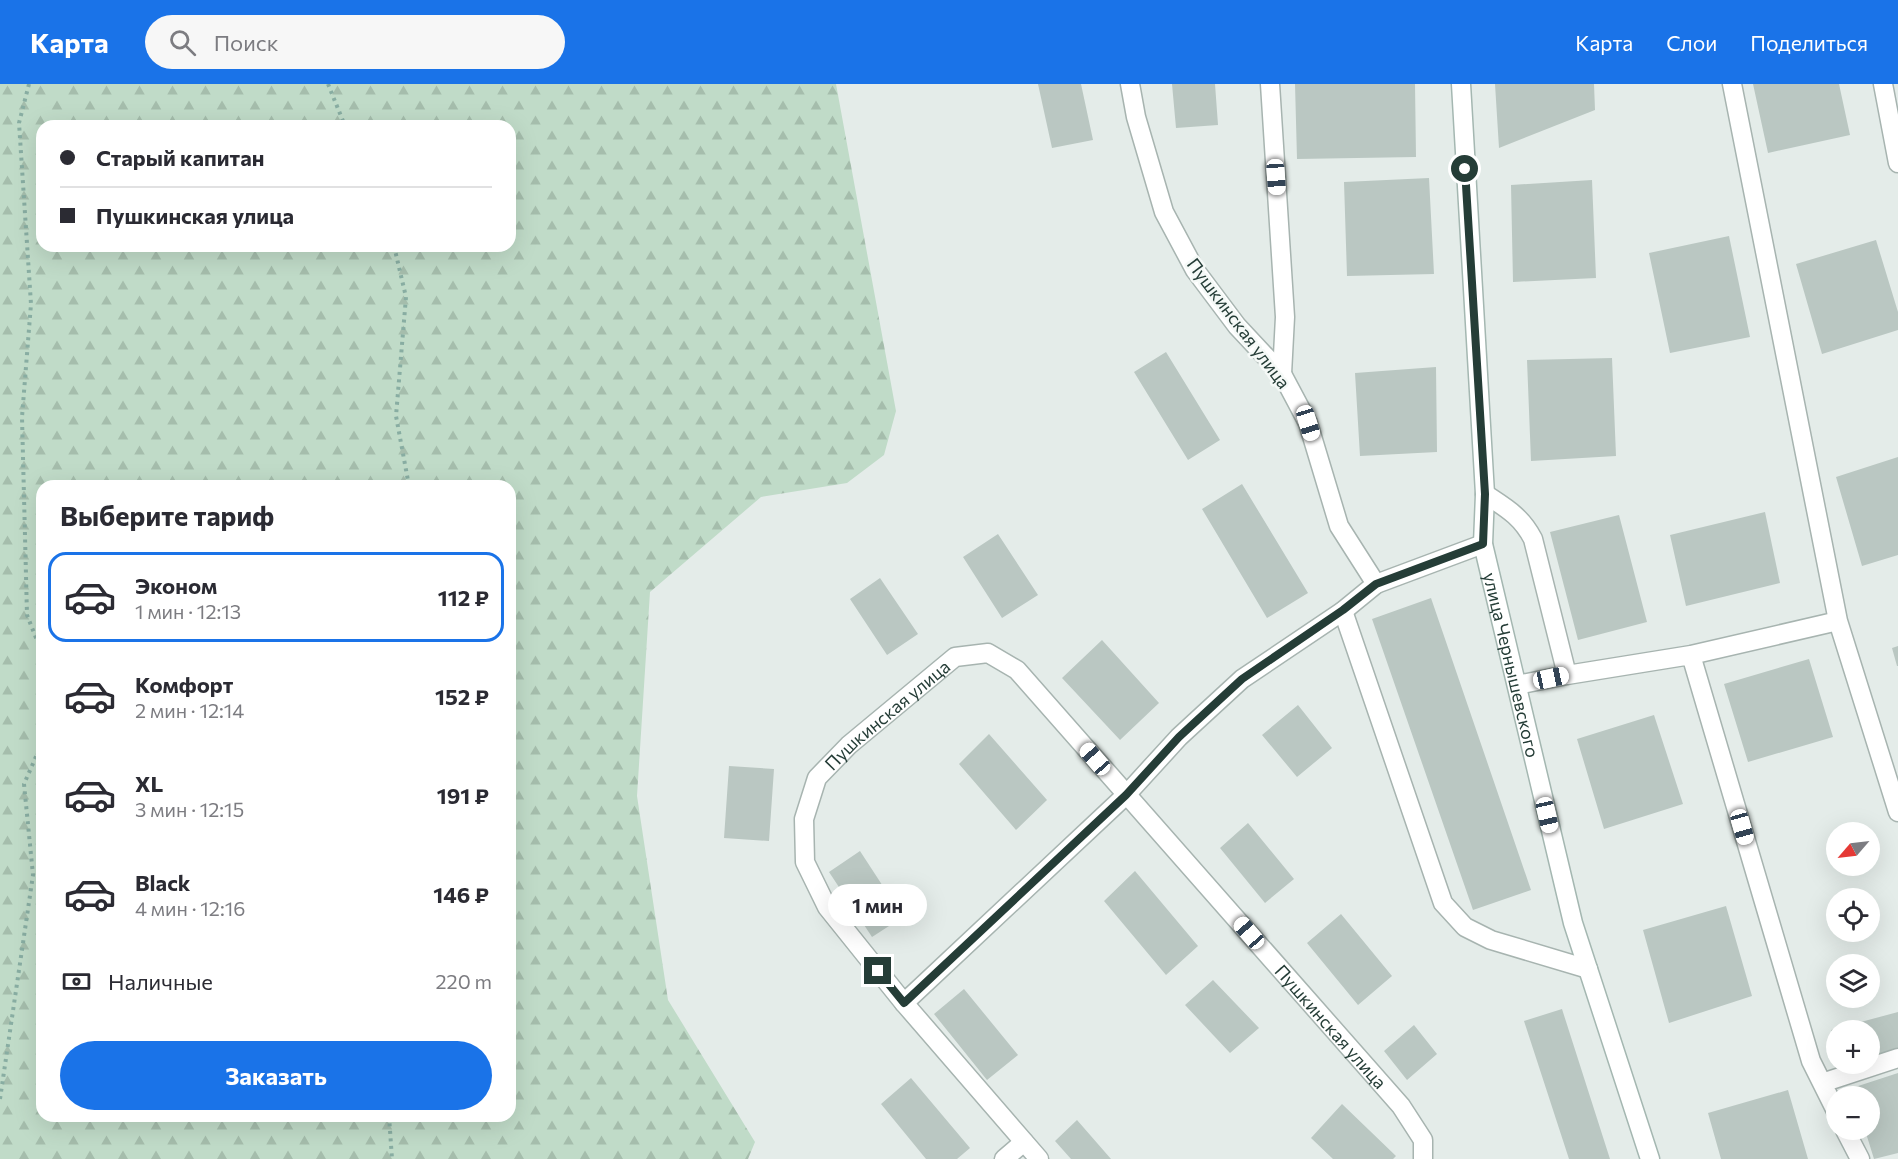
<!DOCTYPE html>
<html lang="ru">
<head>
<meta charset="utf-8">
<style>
	body { margin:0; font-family:Commissioner,sans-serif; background:#f7f7f7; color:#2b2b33; height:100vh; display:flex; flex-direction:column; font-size:22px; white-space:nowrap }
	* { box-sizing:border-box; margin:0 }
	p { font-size:20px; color:#7c7c81 }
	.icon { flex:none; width:33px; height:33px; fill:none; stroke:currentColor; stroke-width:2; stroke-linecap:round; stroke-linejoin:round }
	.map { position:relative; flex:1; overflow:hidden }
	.sheet { position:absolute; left:36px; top:396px; width:480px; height:642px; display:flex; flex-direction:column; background:#fff; border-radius:18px; box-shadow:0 6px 24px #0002 }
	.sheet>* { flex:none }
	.hud { position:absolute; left:36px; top:36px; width:480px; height:132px; border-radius:18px; box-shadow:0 6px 24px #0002; display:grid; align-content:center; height:132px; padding:0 24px; background:#fff }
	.needle { width:39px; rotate:242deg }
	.controls { position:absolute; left:1826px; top:738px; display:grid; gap:12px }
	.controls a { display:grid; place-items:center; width:54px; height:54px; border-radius:50%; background:#fff; box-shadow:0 6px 24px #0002; font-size:30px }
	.end { position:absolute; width:27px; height:27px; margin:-14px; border:8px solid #253d37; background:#fff; box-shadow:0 0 0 3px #fff }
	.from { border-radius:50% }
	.bubble { position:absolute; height:42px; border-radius:21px; background:#fff; box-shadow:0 6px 24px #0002; font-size:20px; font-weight:700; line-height:42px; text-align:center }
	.car { position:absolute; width:18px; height:36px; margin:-18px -9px; border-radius:8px; box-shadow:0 0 4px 2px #0007; background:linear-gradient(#fff 24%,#345 0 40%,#fff 0 76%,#345 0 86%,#fff 0) }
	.hud b { display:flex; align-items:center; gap:21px; height:57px; font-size:22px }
	.hud b+b { border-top:2px solid #e1e1e2 }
	.hud i { width:15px; height:15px; background:#2b2b33 }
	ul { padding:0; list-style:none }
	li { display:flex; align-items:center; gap:18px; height:90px; margin:0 12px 9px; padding:0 12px; border:3px solid transparent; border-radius:18px }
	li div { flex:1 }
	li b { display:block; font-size:22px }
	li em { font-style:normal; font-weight:700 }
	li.selected { border-color:#1a73e8 }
	li>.icon { width:54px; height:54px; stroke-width:1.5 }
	h2 { padding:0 24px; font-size:27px; line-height:72px }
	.pay { display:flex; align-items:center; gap:15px; height:66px; padding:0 24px; font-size:22px }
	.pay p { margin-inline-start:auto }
	.button { display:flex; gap:12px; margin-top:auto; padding:12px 24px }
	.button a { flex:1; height:69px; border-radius:36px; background:#1a73e8; color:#fff; font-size:24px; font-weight:700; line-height:69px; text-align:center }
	header { display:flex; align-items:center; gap:36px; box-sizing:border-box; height:84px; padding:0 30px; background:#1a73e8; color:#fff }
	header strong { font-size:28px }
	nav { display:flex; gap:33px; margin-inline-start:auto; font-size:21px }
	.search { width:420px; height:54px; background:#f7f7f7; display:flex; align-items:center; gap:15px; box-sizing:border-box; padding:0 21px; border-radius:33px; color:#7c7c81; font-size:22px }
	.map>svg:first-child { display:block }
	.forest { fill:url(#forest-firs); fill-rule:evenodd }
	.building { fill:#bac7c2 }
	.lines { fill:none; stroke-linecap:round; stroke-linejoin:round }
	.lane-casing { stroke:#a7b4b0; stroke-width:21 }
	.street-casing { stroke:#a7b4b0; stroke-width:21 }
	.secondary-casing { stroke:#a4b7b1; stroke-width:21 }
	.path { stroke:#88ada2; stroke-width:4; stroke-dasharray:3 4.5; stroke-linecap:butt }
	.lane { stroke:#fff; stroke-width:18 }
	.street { stroke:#fff; stroke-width:18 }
	.secondary { stroke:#fff; stroke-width:18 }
	.route { stroke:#253d37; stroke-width:8 }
	.labels { text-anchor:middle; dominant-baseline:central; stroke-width:5; stroke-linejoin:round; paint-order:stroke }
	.street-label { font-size:18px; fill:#253d37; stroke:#f5f9f7 }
</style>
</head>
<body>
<header>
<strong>Карта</strong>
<div class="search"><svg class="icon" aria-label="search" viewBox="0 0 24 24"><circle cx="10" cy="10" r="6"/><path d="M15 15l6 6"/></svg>Поиск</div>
<nav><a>Карта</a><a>Слои</a><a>Поделиться</a></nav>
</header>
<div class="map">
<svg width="1898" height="1075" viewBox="0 0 1898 1075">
	<defs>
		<pattern id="forest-firs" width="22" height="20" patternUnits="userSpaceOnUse" patternTransform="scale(1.5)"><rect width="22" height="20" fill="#c0dbc8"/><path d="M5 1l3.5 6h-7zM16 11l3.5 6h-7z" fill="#a5bdac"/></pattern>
	</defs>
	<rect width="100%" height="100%" fill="#e4ece9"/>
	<path class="forest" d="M0 0H836L896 327 884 371 847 399 761 413 650 508 637 712 668 916 755 1058 748 1075H0ZM42 42H510V162H42ZM42 402H510V1032H42Z"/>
	<path class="building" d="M1038 0H1081L1093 56 1052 64Z
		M1172 0H1215L1218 41 1176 44Z
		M1295 0H1415L1416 73 1297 75Z
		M1495 0H1594L1595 26 1499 64Z
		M1753 0H1839L1850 51 1768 69Z
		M1429 94 1434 190 1347 192 1344 98Z
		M1592 96 1596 194 1513 198 1511 101Z
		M1729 152 1750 253 1670 269 1649 169Z
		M1876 156 1898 228V246L1822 270 1796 180Z
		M1166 268 1220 356 1188 376 1134 288Z
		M1612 274 1616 372 1531 377 1527 276Z
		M1436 283 1437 368 1360 372 1355 289Z
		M1898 373V471L1862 482 1836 393Z
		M1242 400 1308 509 1267 534 1202 425Z
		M1765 428 1780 499 1686 522 1670 451Z
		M1619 431 1647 538 1578 556 1550 448Z
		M998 450 1038 511 1002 534 963 473Z
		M880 494 918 550 887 571 850 515Z
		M1431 514 1531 806 1473 826 1372 535Z
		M1102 556 1159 619 1120 656 1062 594Z
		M1898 562V582H1897L1892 564Z
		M1809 575 1833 653 1748 678 1724 600Z
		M1298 621 1332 664 1297 693 1262 651Z
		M1654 631 1683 720 1604 745 1577 655Z
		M989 650 1047 716 1016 746 959 680Z
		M729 682 774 685 769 757 724 754Z
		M1248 739 1294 795 1265 819 1220 764Z
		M860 767 903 833 872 853 829 788Z
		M1135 787 1198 862 1166 891 1104 817Z
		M1726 822 1752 912 1669 939 1643 846Z
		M1341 830 1392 892 1358 921 1307 859Z
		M1213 896 1259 944 1230 969 1185 921Z
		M964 905 1018 971 987 996 934 930Z
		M1562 925 1610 1075H1569L1524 937Z
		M1898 928V965L1869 972V946H1836L1835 955 1831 946Z
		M1414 941 1437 970 1407 996 1384 967Z
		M1898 989V1069L1874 1075 1865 1046H1869V1012H1855L1852 1004Z
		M911 994 970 1064 957 1075H926L881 1020Z
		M1788 1006 1808 1075H1721L1708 1029Z
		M1342 1020 1396 1072 1393 1075H1333L1311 1054Z
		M1077 1036 1111 1075H1071L1055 1057Z"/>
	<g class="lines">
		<defs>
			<path id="lane" d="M1270 0 1285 233 1282 290
				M1732 0 1838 537 1898 728
				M1485 410C1506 424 1521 432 1533 455L1567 591
				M1343 527 1443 819 1465 843 1491 856 1588 885
				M1691 571 1811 977 1836 1027
				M1517 601 1567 591 1691 571 1838 537
				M1822 999 1898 974
				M1845 1046 1860 1075"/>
			<g id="street">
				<path d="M1883 0 1898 79"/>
				<path d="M1376 500 1483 460"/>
				<path d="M904 919 1126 711 1179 653 1242 595 1343 527 1376 500 1339 442 1308 339 1282 290 1237 242 1195 186 1164 128 1136 33 1130 0"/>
				<path d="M1004 1075 1024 1058"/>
				<path id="s1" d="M1039 1075 904 919 827 823 805 778 804 735 817 694 849 661 955 573 988 569 1017 586 1401 1022 1423 1056V1075"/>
			</g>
			<g id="secondary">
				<path id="s2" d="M1461 0 1485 410 1483 460 1573 839 1650 1075"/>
			</g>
		</defs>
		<use href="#lane" class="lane-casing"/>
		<use href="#street" class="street-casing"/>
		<use href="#secondary" class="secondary-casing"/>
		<path class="path" d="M29 0 19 39 31 220 22 333 27 531 42 569
			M328 0 345 42
			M394 162 406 213 396 332 409 402
			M0 1015 33 791 24 700 42 659
			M389 1032 392 1075"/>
		<use href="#lane" class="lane"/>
		<use href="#street" class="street"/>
		<use href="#secondary" class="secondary"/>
	</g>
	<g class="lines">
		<path class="route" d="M878 887 904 919 1126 711 1179 653 1242 595 1343 526 1376 500 1483 460 1485 410 1465 85"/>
	</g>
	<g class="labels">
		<g class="street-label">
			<text transform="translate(1239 239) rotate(53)">Пушкинская улица</text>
			<text stroke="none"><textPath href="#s2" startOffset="585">улица Чернышевского</textPath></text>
			<text stroke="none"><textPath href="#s1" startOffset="560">Пушкинская улица</textPath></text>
			<text stroke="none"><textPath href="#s1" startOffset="1191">Пушкинская улица</textPath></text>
		</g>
	</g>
</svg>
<div class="controls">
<a><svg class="needle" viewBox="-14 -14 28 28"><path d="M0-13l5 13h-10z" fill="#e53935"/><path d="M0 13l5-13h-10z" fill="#7c7c81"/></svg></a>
<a><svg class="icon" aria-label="locate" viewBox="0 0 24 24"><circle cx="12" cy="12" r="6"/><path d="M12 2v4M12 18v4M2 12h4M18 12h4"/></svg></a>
<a><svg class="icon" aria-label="layers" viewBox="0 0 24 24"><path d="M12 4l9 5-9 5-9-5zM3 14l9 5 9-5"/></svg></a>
<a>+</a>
<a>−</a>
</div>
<i class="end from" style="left:1465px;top:85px"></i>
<i class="end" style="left:878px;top:887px"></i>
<div class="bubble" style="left:828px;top:800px;width:99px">1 мин</div>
<i class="car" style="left:1276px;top:93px;rotate:176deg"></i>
<i class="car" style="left:1308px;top:339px;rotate:163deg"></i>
<i class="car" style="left:1551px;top:594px;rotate:78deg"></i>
<i class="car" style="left:1095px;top:675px;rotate:319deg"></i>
<i class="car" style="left:1547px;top:731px;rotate:167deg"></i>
<i class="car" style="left:1742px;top:743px;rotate:164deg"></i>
<i class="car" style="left:1249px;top:849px;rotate:319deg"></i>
<div class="hud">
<b><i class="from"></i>Старый капитан</b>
<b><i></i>Пушкинская улица</b>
</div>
<section class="sheet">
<h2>Выберите тариф</h2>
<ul>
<li class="selected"><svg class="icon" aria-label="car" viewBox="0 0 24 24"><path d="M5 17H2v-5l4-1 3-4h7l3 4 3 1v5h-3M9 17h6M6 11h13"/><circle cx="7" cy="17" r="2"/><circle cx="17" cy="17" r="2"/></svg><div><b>Эконом</b><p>1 мин · 12:13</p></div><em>112 ₽</em></li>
<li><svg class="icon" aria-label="car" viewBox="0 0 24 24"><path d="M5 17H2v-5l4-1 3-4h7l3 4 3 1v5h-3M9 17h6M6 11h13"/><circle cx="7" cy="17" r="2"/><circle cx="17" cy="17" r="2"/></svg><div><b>Комфорт</b><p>2 мин · 12:14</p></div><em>152 ₽</em></li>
<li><svg class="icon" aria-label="car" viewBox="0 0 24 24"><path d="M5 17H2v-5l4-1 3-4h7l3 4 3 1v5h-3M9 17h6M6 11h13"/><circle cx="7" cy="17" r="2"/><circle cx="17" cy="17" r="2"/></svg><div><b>XL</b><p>3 мин · 12:15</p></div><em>191 ₽</em></li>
<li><svg class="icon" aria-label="car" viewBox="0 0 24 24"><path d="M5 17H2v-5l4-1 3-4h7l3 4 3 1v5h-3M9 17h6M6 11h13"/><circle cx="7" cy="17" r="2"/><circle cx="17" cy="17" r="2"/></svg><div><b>Black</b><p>4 мин · 12:16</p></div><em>146 ₽</em></li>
</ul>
<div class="pay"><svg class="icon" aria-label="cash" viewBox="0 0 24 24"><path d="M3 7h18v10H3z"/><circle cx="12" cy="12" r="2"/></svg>Наличные<p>220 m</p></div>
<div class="button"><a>Заказать</a></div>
</section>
</div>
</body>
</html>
